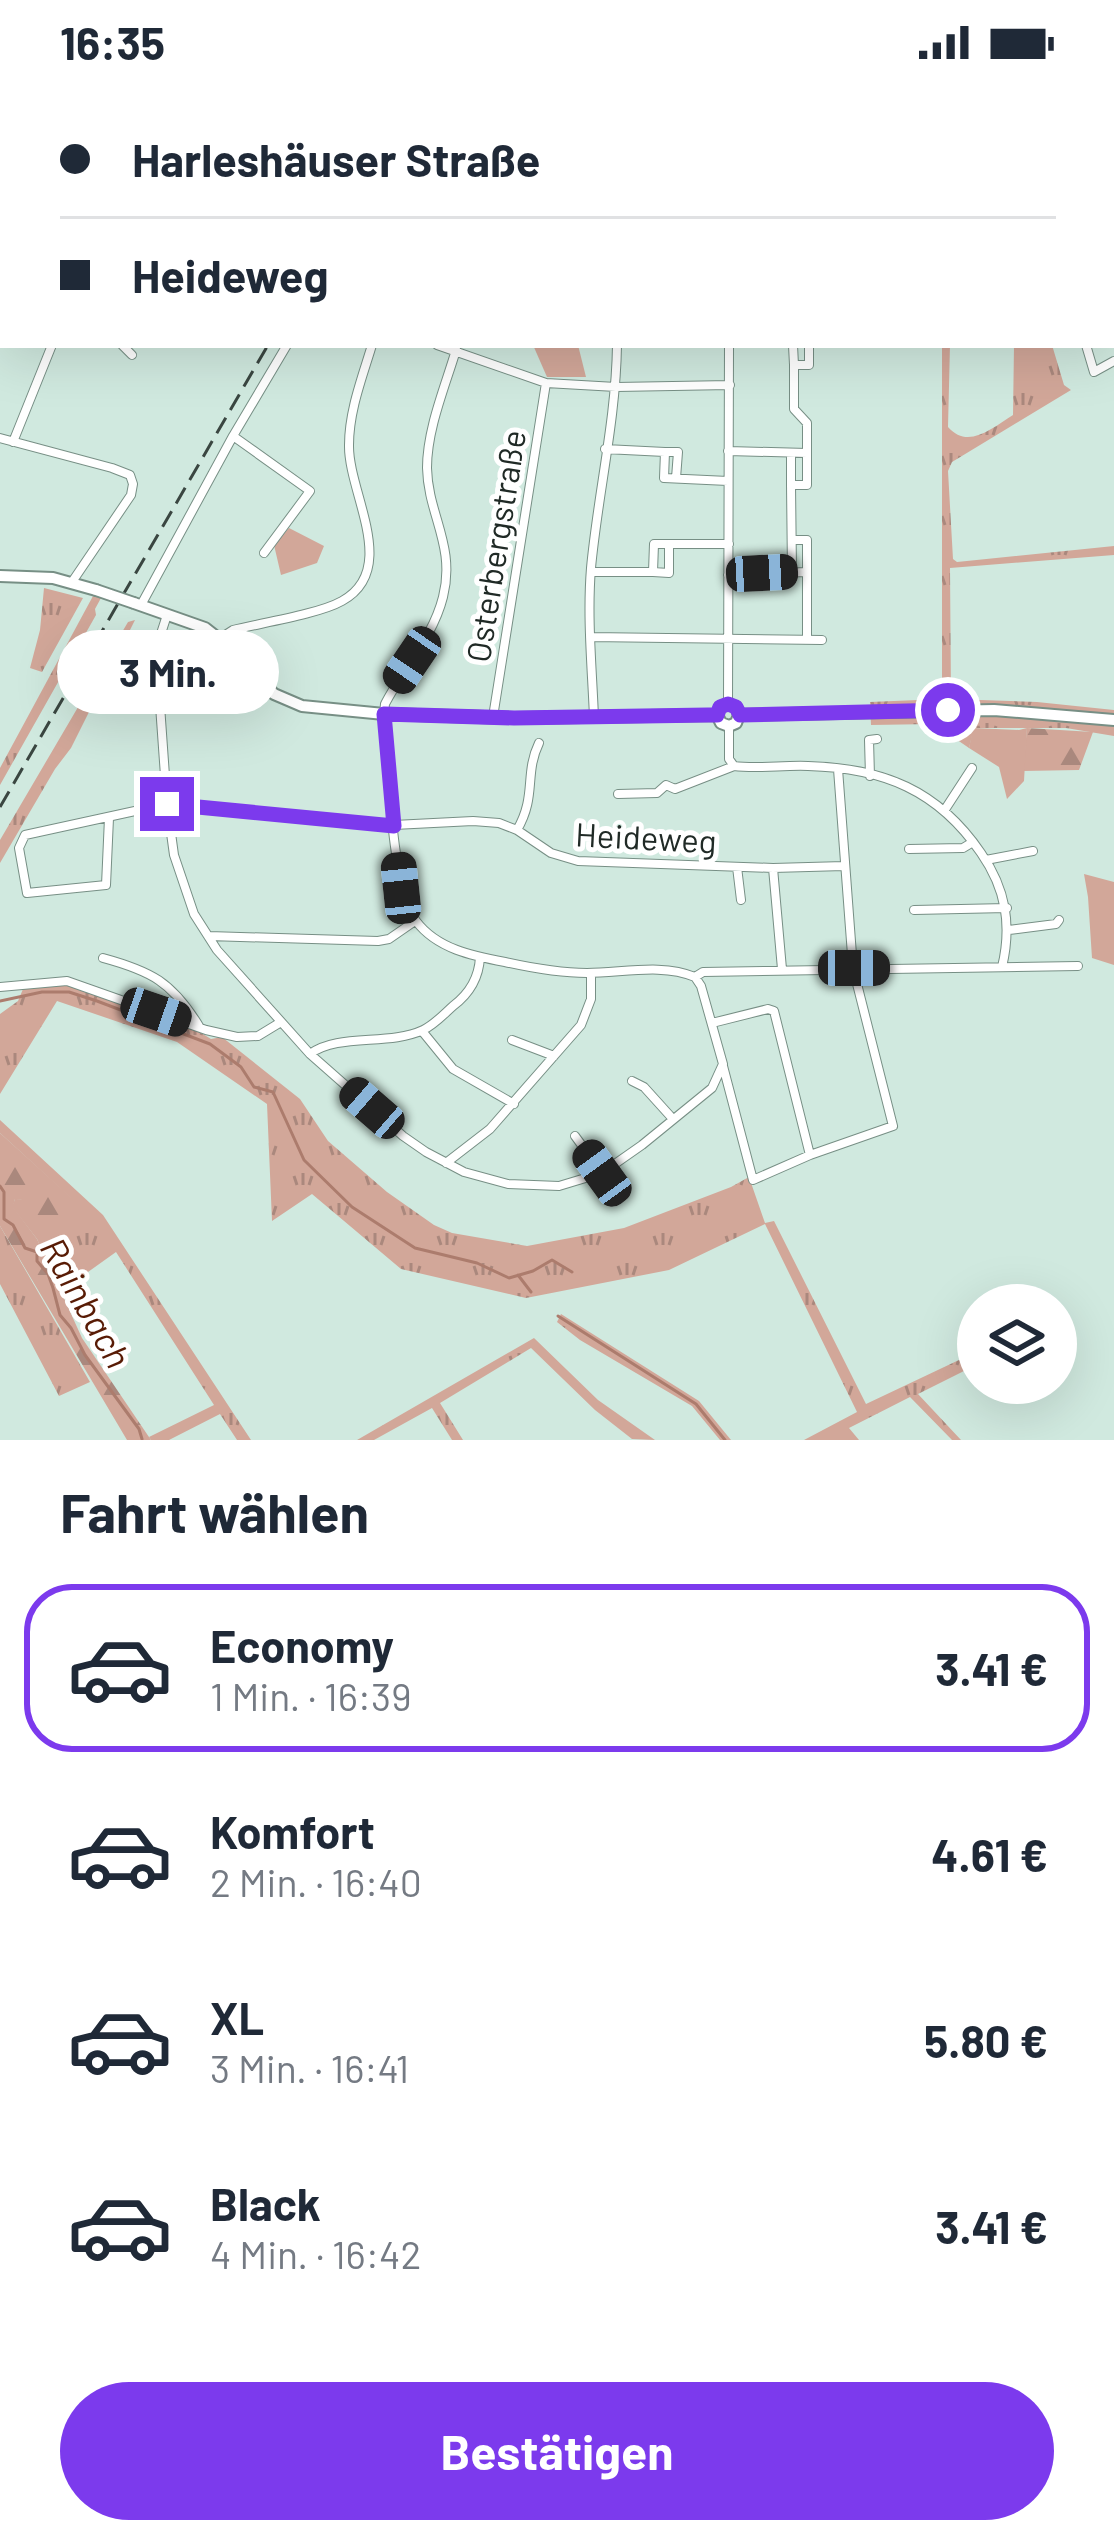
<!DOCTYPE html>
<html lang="de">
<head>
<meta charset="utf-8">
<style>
	body { margin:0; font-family:Barlow,sans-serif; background:#f2f2f3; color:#1f2937; height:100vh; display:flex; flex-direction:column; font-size:45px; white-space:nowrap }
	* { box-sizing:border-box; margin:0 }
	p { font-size:39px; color:#747a83 }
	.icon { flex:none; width:66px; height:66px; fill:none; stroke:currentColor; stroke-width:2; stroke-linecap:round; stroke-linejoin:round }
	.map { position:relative; height:1356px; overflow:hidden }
	.panel { display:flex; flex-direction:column; background:#fff; flex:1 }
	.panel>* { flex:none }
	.guide { position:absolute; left:0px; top:0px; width:1116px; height:264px; box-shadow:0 12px 48px #0002; display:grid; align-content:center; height:264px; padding:0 60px; background:#fff }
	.fabs { position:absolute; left:957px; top:1200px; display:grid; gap:24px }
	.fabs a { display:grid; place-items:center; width:120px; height:120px; border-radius:50%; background:#fff; box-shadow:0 12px 48px #0002; font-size:60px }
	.end { position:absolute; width:54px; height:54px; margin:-27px; border:15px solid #7c3aed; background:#fff; box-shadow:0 0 0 6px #fff }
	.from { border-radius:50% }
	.bubble { position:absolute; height:84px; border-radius:42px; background:#fff; box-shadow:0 12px 48px #0002; font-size:39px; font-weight:700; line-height:84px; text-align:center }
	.car { position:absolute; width:36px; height:72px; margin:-36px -18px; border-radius:15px; box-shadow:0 0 9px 3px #0007; background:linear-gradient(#222 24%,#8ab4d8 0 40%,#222 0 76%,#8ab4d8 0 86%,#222 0) }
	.guide b { display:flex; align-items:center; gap:42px; height:114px; font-size:45px }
	.guide b+b { border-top:3px solid #e0e1e3 }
	.guide i { width:30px; height:30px; background:#1f2937 }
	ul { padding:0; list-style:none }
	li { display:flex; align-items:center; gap:36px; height:168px; margin:0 24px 18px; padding:0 36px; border:6px solid transparent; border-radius:48px }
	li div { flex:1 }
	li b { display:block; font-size:45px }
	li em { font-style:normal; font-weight:700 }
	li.selected { border-color:#7c3aed }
	li>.icon { width:108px; height:108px; stroke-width:1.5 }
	h2 { padding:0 60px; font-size:54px; line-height:144px }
	.button { display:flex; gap:24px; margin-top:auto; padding:24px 60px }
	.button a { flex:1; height:138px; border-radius:72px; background:#7c3aed; color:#fff; font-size:48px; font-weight:700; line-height:138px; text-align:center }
	.status { display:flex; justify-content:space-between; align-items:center; height:84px; padding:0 60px; background:#fff; direction:ltr }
	.status svg { height:33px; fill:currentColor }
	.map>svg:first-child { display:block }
	.grass { fill:url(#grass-tufts) }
	.forest { fill:url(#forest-firs) }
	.green { fill:#d2a799 }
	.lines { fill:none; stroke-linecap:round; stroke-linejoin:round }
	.stream { stroke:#ac7c6d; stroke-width:3 }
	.street-casing { stroke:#778f85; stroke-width:10 }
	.secondary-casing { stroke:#778f85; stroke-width:14 }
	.street { stroke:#fff; stroke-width:8 }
	.secondary { stroke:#fff; stroke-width:10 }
	.rail { stroke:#3a4641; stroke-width:3; stroke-dasharray:18 9; stroke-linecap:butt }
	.secondary-bridge-casing { stroke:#778f85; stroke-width:14; stroke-linecap:butt }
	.secondary-bridge { stroke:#fff; stroke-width:10 }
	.route { stroke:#7c3aed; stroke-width:15 }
	.labels { text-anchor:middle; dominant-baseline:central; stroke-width:10; stroke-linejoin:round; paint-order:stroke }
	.street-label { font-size:33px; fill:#202a26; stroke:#fff }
	.water-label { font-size:36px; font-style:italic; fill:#581b05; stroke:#fff }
</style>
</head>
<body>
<div class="status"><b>16:35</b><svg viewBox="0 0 49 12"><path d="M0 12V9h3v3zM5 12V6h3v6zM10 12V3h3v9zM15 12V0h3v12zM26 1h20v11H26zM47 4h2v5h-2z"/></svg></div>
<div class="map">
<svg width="1114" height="1356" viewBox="0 0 1114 1356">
	<defs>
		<pattern id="grass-tufts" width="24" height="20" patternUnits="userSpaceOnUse" patternTransform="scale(3)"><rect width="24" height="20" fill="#d2a799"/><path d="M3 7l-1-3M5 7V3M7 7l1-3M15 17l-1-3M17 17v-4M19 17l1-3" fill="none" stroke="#aa887d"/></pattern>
		<pattern id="forest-firs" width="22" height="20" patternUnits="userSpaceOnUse" patternTransform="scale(3)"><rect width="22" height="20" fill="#d2a799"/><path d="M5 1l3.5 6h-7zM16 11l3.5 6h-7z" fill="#aa887d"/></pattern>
	</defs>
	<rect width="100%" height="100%" fill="#d0e9df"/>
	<path class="grass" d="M942 261H950L948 343C968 366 992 344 1013 331L1014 261H1052L1064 301 1071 306 952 378 948 387 953 475 957 478 1114 462V471L950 484 951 615 1037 618 1114 626V652L1066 644H974L969 664 934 640 871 641 870 618 942 615Z
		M44 504 83 514 42 588 30 584 40 546Z
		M93 512 101 514 95 525 96 531 0 701V684Z
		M135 536 71 664 55 685 0 779V756L128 538Z
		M67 901 198 947 211 955 222 953 300 1015 328 1057 387 1108 434 1141 452 1149 527 1162 624 1144 731 1103 749 1093 765 1139 774 1137 866 1320 978 1267V1280L918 1310 961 1356H952L910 1313 849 1344 859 1356H804L857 1328 765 1140 669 1186 526 1214 401 1185 312 1110 272 1137 267 1020 177 958 57 917 0 1010V930L18 917 23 905Z
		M0 1036 103 1131 251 1356H237L220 1330 169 1356H151L149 1353 214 1321 116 1168 60 1208 37 1155 12 1123 15 1115 73 1116 0 1049Z
		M0 1142 90 1298 59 1312 0 1200Z
		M561 1230 699 1317 731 1356H720L692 1322 580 1256 557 1238Z
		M534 1254 598 1316 655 1356 632 1355 595 1326 531 1264 440 1319 463 1356H452L432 1324 374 1356H357Z"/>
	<path class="forest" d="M1027 644 1093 648 1079 686 1023 687Z
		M0 1049 74 1116 56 1140 43 1142 21 1115H15L13 1123 37 1155 82 1254 151 1356H127L0 1142Z"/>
	<path class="green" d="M533 261H578L586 293H547Z
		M289 444 324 462 317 479 281 491 274 461Z
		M973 644 1019 646 1027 644 1024 697 1007 715 999 683 969 664Z
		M1084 790 1114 798V881L1092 874 1088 813Z"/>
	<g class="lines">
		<path class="stream" d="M0 917 42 908H69L97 917 210 960 241 983 254 1003 273 1008 304 1076 352 1123 415 1164 477 1179 509 1194 533 1187 552 1176 572 1188
			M0 1102 4 1108V1135L13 1141 25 1164 37 1168V1177L48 1190 53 1204 60 1231 71 1244 85 1271 139 1345 142 1355
			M518 1191 531 1208
			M558 1232 696 1320 725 1356"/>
		<defs>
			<path id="street" d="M226 0 229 3
				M970 0 971 3
				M91 3 93 0
				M188 3 191 0
				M435 3 437 0
				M1086 3 1094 0
				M0 119 3 115
				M1113 145 1114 144
				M0 157 2 153
				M122 261 132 271
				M437 261 546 299 616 303 730 301
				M793 261 794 281
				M1086 261 1094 288 1114 277
				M456 266C445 303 427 345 427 384 428 431 456 462 443 513 433 553 403 585 385 620L384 630C388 675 391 805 416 837 437 865 473 872 505 878 532 884 558 889 587 889 622 889 662 879 695 893L703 888 1078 882
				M233 352 310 407 264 469
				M0 354 112 384 130 391 133 400 131 411 72 498
				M13 358 52 261
				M605 365 665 368 664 394 728 397
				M728 367 807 369V401H791L792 488
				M665 368H678L676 394
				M791 369V401
				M807 369V339L794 325V281H809V261
				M792 456H807V556
				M591 488H653L654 460H729
				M653 488 669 489V460
				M728 491 806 488
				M141 521 233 352 287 261
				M167 531 156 565 167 720 174 771 194 830 217 866 310 970 403 1052 426 1068 464 1088 508 1100 559 1102 602 1089 642 1061 712 1004 723 980 701 902 695 893
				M590 553 822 556
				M219 555 233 546C261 539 319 530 342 517 400 485 348 409 349 361 349 327 362 294 372 261
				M728 620 729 261
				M493 633 546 299
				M594 633C592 584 587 533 591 484 598 409 616 336 617 261
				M729 642V675L734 682C758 685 783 681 808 682 883 684 938 706 981 769 1006 805 1012 841 1002 883
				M870 692 869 656 877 655
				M618 710 657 709 666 701 675 705 734 682
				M944 727 972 684
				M109 734 106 801 27 809 19 764 25 751 167 720 394 741 473 737 499 739 517 746 551 769 578 777 773 784 844 782
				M517 746C537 712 524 690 539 659
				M909 765 963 764 973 758
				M986 776 1033 767
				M737 783 741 816
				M773 784 782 885
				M914 826 1007 824
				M1009 846 1056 840 1059 836
				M209 852 378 857 389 855 415 837
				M103 874C151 887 172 898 199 942
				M0 903 67 897 206 946 237 953 258 952 281 938
				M712 939 768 925 774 927 810 1071
				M422 947 453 985 514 1020
				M512 956 554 972
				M310 970C338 949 389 962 423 946 434 941 444 930 453 922 469 910 479 894 480 873
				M723 982 753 1096 810 1071 893 1042 853 884 838 685
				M632 997 644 1003 672 1034
				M575 1052 602 1089
				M446 1079 490 1045 581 941 591 915V889"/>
			<path id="secondary" d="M0 492 53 494 96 506
				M134 519 205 544 219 555 274 610 302 622 384 630 514 634 717 631
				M717 631 721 639 729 642 736 639 739 631
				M717 631 720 623 728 620 736 623 739 631
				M739 631 994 626 1114 636"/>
		</defs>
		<use href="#street" class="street-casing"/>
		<use href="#secondary" class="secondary-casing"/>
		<use href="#street" class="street"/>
		<use href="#secondary" class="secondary"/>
		<path class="rail" d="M417 3 419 0
			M0 723 268 261"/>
		<defs>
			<path id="secondary-bridge" d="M96 506 134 519"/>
		</defs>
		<use href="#secondary-bridge" class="secondary-bridge-casing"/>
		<use href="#secondary-bridge" class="secondary-bridge"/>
	</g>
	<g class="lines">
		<path class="route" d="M167 720 394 742 384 630 514 634 708 631H717L720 623 728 620 736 623 740 631 948 626"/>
	</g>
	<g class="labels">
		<g class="street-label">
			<text transform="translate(495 462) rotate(-81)">Osterbergstraße</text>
			<text transform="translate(646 753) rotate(3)">Heideweg</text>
		</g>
		<g class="water-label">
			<text transform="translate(87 1218) rotate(60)">Rainbach</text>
		</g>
	</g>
</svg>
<div class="fabs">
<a><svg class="icon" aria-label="layers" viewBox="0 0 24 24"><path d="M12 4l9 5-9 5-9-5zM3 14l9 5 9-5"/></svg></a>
</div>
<i class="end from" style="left:948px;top:626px"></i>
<i class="end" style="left:167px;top:720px"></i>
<div class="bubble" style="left:57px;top:546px;width:222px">3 Min.</div>
<i class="car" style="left:762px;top:489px;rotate:87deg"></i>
<i class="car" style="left:412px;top:576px;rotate:214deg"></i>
<i class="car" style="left:401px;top:804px;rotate:354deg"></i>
<i class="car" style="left:854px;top:884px;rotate:90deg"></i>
<i class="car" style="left:156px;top:928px;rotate:109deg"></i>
<i class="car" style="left:372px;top:1024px;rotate:311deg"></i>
<i class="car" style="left:602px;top:1089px;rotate:324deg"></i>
<div class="guide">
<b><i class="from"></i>Harleshäuser Straße</b>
<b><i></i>Heideweg</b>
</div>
</div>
<section class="panel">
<h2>Fahrt wählen</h2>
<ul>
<li class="selected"><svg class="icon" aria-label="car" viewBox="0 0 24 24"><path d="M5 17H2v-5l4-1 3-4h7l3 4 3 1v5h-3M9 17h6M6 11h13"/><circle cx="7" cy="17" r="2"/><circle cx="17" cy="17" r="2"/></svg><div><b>Economy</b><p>1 Min. · 16:39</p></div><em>3.41 €</em></li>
<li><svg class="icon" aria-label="car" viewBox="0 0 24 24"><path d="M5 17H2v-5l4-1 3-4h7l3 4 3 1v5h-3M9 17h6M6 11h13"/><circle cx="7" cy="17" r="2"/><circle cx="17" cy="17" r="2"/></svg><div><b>Komfort</b><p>2 Min. · 16:40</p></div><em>4.61 €</em></li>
<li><svg class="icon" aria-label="car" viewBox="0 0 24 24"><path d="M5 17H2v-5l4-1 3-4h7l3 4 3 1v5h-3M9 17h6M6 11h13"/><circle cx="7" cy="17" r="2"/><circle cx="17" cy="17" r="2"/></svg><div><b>XL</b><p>3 Min. · 16:41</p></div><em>5.80 €</em></li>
<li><svg class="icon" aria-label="car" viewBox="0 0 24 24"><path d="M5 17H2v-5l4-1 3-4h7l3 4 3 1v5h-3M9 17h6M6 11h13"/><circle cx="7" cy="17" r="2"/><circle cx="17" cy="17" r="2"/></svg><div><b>Black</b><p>4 Min. · 16:42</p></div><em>3.41 €</em></li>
</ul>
<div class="button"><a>Bestätigen</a></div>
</section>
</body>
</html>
